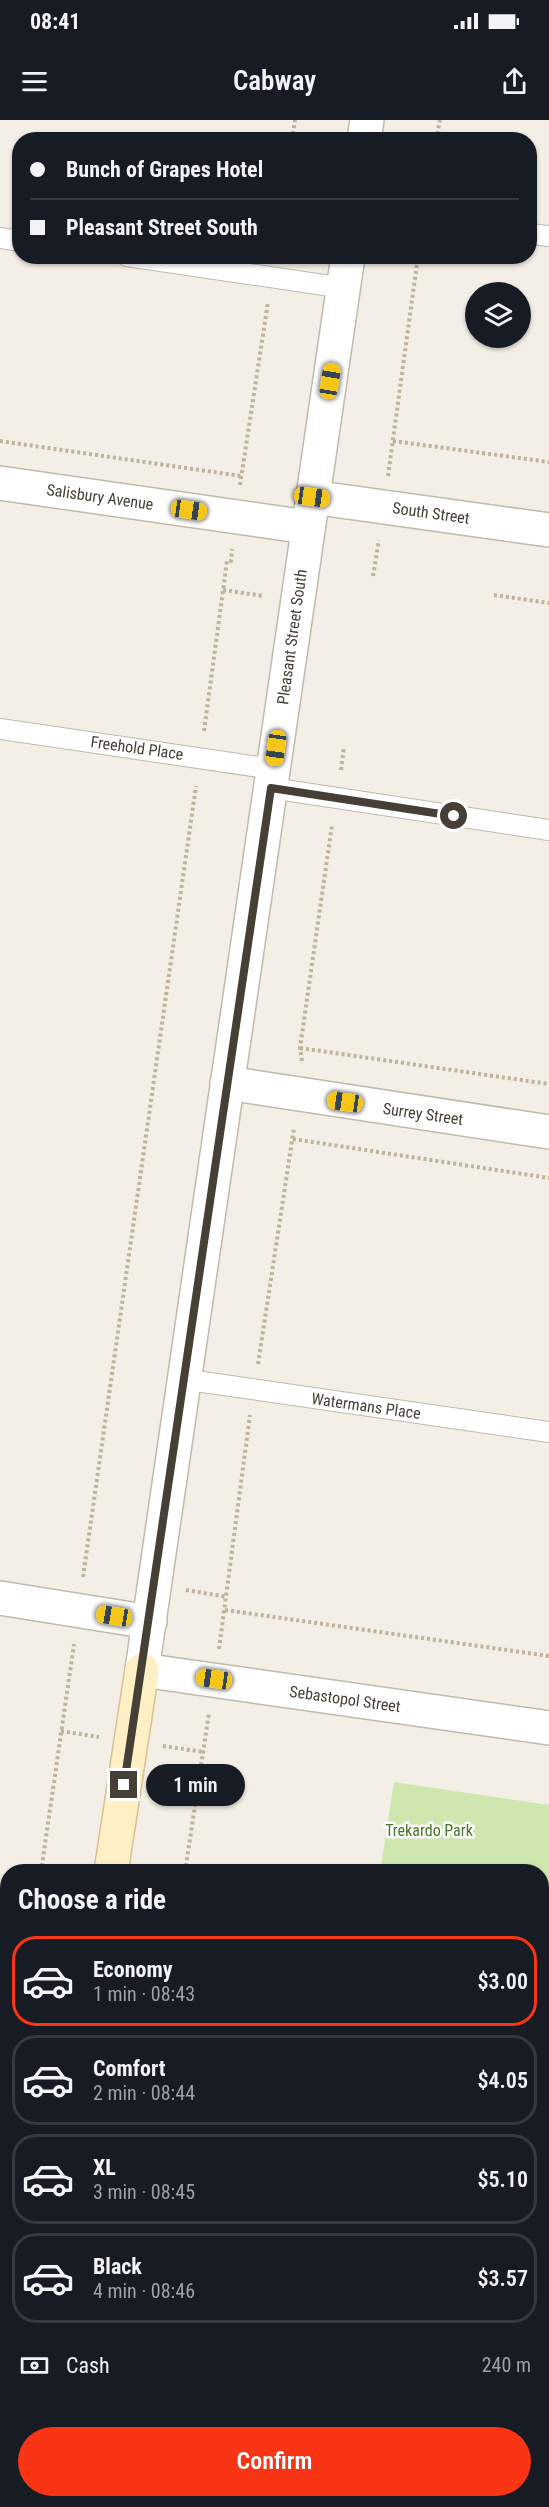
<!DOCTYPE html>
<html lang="en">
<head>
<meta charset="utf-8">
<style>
	body { margin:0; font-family:"Roboto Condensed",sans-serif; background:#20242c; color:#f1f3f6; height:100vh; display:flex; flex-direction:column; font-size:22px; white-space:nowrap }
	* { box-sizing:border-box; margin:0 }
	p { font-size:20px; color:#9ea1a6 }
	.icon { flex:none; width:33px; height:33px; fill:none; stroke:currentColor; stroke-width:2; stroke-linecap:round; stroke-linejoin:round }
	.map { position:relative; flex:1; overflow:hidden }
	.side { position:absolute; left:0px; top:1744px; width:549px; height:644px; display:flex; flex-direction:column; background:#171b24; border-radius:24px 24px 0 0; box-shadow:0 2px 4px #0004 }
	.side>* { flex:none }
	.guide { position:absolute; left:12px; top:12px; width:525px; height:132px; border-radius:24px; box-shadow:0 2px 4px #0004; display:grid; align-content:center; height:132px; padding:0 18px; background:#171b24 }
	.tools { position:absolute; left:465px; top:162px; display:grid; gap:12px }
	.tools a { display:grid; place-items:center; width:66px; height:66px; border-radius:50%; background:#171b24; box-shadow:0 2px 4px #0004; font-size:30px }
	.end { position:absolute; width:27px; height:27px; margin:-14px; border:8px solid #453f35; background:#fff; box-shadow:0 0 0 3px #fff }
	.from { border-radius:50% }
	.bubble { position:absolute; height:42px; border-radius:21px; background:#171b24; box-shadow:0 2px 4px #0004; font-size:20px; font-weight:600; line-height:42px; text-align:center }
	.car { position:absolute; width:18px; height:36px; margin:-18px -9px; border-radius:8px; box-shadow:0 0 4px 2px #0007; background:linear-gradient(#f5c518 24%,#345 0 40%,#f5c518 0 76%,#345 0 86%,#f5c518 0) }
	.guide b { display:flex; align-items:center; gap:21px; height:57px; font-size:22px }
	.guide b+b { border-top:2px solid #363941 }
	.guide i { width:15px; height:15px; background:#f1f3f6 }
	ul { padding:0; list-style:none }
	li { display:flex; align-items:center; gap:18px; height:90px; margin:0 12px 9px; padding:0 6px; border:3px solid #363941; border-radius:24px }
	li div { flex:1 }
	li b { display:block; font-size:22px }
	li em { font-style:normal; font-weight:600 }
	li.active { border-color:#f93516 }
	li>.icon { width:54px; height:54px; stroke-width:1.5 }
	h2 { padding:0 18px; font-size:27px; line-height:72px }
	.pay { display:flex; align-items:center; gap:15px; height:66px; padding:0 18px; font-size:22px }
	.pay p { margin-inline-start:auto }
	.primary-button { display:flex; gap:12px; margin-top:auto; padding:12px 18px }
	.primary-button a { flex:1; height:69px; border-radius:36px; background:#f93516; color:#fff; font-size:24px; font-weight:600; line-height:69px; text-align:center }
	.status { display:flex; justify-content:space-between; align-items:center; height:42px; padding:0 30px; background:#171b24; direction:ltr }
	.status svg { height:16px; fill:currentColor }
	header { display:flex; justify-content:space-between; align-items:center; height:78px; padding:0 18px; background:#171b24; font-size:27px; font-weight:600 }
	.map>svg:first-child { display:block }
	.green { fill:#cee7ae }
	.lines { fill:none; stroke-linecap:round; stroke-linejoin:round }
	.service-casing { stroke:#c1b9ab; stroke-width:22 }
	.minor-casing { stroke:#c1b9ab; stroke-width:36 }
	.tertiary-casing { stroke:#c1b9ab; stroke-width:36 }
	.secondary-casing { stroke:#d3c295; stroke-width:36 }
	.path { stroke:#c0b299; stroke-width:4; stroke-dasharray:3 3; stroke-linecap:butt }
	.service { stroke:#fff; stroke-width:20 }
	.minor { stroke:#fff; stroke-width:33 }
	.tertiary { stroke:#fff; stroke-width:33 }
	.secondary { stroke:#feefc4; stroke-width:33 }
	.route { stroke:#453f35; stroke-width:8 }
	.labels { text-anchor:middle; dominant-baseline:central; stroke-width:5; stroke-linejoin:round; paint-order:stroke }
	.street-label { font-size:16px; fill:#453f35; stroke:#fff }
	.park-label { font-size:16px; fill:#477728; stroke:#fff }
</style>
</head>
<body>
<div class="status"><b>08:41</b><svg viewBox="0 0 49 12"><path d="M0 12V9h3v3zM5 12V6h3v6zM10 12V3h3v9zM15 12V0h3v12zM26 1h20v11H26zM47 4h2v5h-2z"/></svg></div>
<header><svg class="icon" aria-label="menu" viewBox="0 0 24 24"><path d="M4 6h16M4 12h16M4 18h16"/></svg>Cabway<svg class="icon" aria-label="share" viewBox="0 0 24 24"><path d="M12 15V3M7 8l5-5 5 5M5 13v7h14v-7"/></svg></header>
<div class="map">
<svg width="549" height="2387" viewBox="0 0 549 2387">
	<rect width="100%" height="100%" fill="#f3efe6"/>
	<path class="green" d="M394 1662 549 1685V2387H100L101 2380H542V1752H380Z"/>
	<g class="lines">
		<defs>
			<path id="service" d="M530 114 549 116
				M0 118 20 121
				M127 136 344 168
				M0 609 273 649
				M271 668 549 710
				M182 1259 549 1312"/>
			<path id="minor" d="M0 363 307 407
				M312 377 549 410
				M227 963 549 1012
				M0 1478 150 1502
				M142 1550 549 1608
				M0 1969 8 1970"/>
			<path id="tertiary" d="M364 20 367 0
				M142 1550 348 136
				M20 2387 21 2380"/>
			<path id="secondary" d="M111 1752 142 1550"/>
		</defs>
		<use href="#service" class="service-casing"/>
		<use href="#minor" class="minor-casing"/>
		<use href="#tertiary" class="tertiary-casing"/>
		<use href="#secondary" class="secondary-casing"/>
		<path class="path" d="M292 20 295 0
			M436 20 440 0
			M0 321 241 356
			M393 321 549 342
			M388 356 418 136
			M240 365 268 182
			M373 456 379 420
			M223 470 264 476
			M494 475 549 483
			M204 611 227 441H231L232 429
			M341 650 344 627
			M300 928 549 964
			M302 941 300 928 332 705
			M293 1019 549 1058
			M258 1244 294 1008
			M83 1457 196 666
			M186 1470 227 1477
			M225 1490 549 1536
			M219 1529 250 1295
			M61 1611 99 1617
			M163 1626 204 1632
			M41 1752 74 1524
			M185 1752 209 1593
			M0 2035 5 2002
			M91 2387 92 2380"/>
		<use href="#service" class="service"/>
		<use href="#minor" class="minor"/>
		<use href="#tertiary" class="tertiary"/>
		<use href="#secondary" class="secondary"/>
	</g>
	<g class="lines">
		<path class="route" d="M124 1665C175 1333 220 1000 271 668L454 696"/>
	</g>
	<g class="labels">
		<g class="street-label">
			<text transform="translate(100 377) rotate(8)">Salisbury Avenue</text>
			<text transform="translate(431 393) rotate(8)">South Street</text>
			<text transform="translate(292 517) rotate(-82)">Pleasant Street South</text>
			<text transform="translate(137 628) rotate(8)">Freehold Place</text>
			<text transform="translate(423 994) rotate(8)">Surrey Street</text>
			<text transform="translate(366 1286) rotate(8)">Watermans Place</text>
			<text transform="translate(345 1579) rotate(8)">Sebastopol Street</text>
		</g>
		<g class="park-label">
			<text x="429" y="1710">Trekardo Park</text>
		</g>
	</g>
</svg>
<div class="tools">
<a><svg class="icon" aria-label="layers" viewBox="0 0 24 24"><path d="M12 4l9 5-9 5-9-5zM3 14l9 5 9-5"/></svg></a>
</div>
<i class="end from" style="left:454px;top:696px"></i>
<i class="end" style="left:124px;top:1665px"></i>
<div class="bubble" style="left:146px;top:1644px;width:99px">1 min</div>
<i class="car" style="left:330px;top:261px;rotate:9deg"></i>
<i class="car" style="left:312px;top:377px;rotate:98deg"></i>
<i class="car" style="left:189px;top:390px;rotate:98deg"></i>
<i class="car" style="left:276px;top:628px;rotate:188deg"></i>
<i class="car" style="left:345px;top:982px;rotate:278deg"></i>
<i class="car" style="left:114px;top:1496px;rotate:279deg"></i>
<i class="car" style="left:214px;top:1559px;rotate:278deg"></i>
<div class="guide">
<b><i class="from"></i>Bunch of Grapes Hotel</b>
<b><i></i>Pleasant Street South</b>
</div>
<section class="side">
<h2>Choose a ride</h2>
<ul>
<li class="active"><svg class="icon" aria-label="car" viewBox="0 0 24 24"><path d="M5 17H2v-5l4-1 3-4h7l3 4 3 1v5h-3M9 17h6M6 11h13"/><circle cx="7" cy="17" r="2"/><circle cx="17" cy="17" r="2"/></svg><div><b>Economy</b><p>1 min · 08:43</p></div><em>$3.00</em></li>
<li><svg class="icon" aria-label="car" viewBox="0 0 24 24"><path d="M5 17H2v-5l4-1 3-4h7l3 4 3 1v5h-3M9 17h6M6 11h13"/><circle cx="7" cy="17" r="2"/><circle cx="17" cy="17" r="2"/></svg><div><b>Comfort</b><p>2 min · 08:44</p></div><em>$4.05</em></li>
<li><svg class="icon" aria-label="car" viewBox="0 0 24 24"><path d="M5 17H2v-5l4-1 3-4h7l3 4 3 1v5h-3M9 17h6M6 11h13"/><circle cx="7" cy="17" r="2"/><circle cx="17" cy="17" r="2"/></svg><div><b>XL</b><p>3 min · 08:45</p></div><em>$5.10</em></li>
<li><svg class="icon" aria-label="car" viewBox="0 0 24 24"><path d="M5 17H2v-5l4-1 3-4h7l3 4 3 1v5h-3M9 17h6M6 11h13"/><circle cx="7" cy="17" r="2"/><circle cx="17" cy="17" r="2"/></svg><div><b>Black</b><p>4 min · 08:46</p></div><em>$3.57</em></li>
</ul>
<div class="pay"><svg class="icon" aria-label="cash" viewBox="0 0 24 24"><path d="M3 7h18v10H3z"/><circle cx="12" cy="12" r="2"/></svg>Cash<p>240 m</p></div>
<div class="primary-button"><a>Confirm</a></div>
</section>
</div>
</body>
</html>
